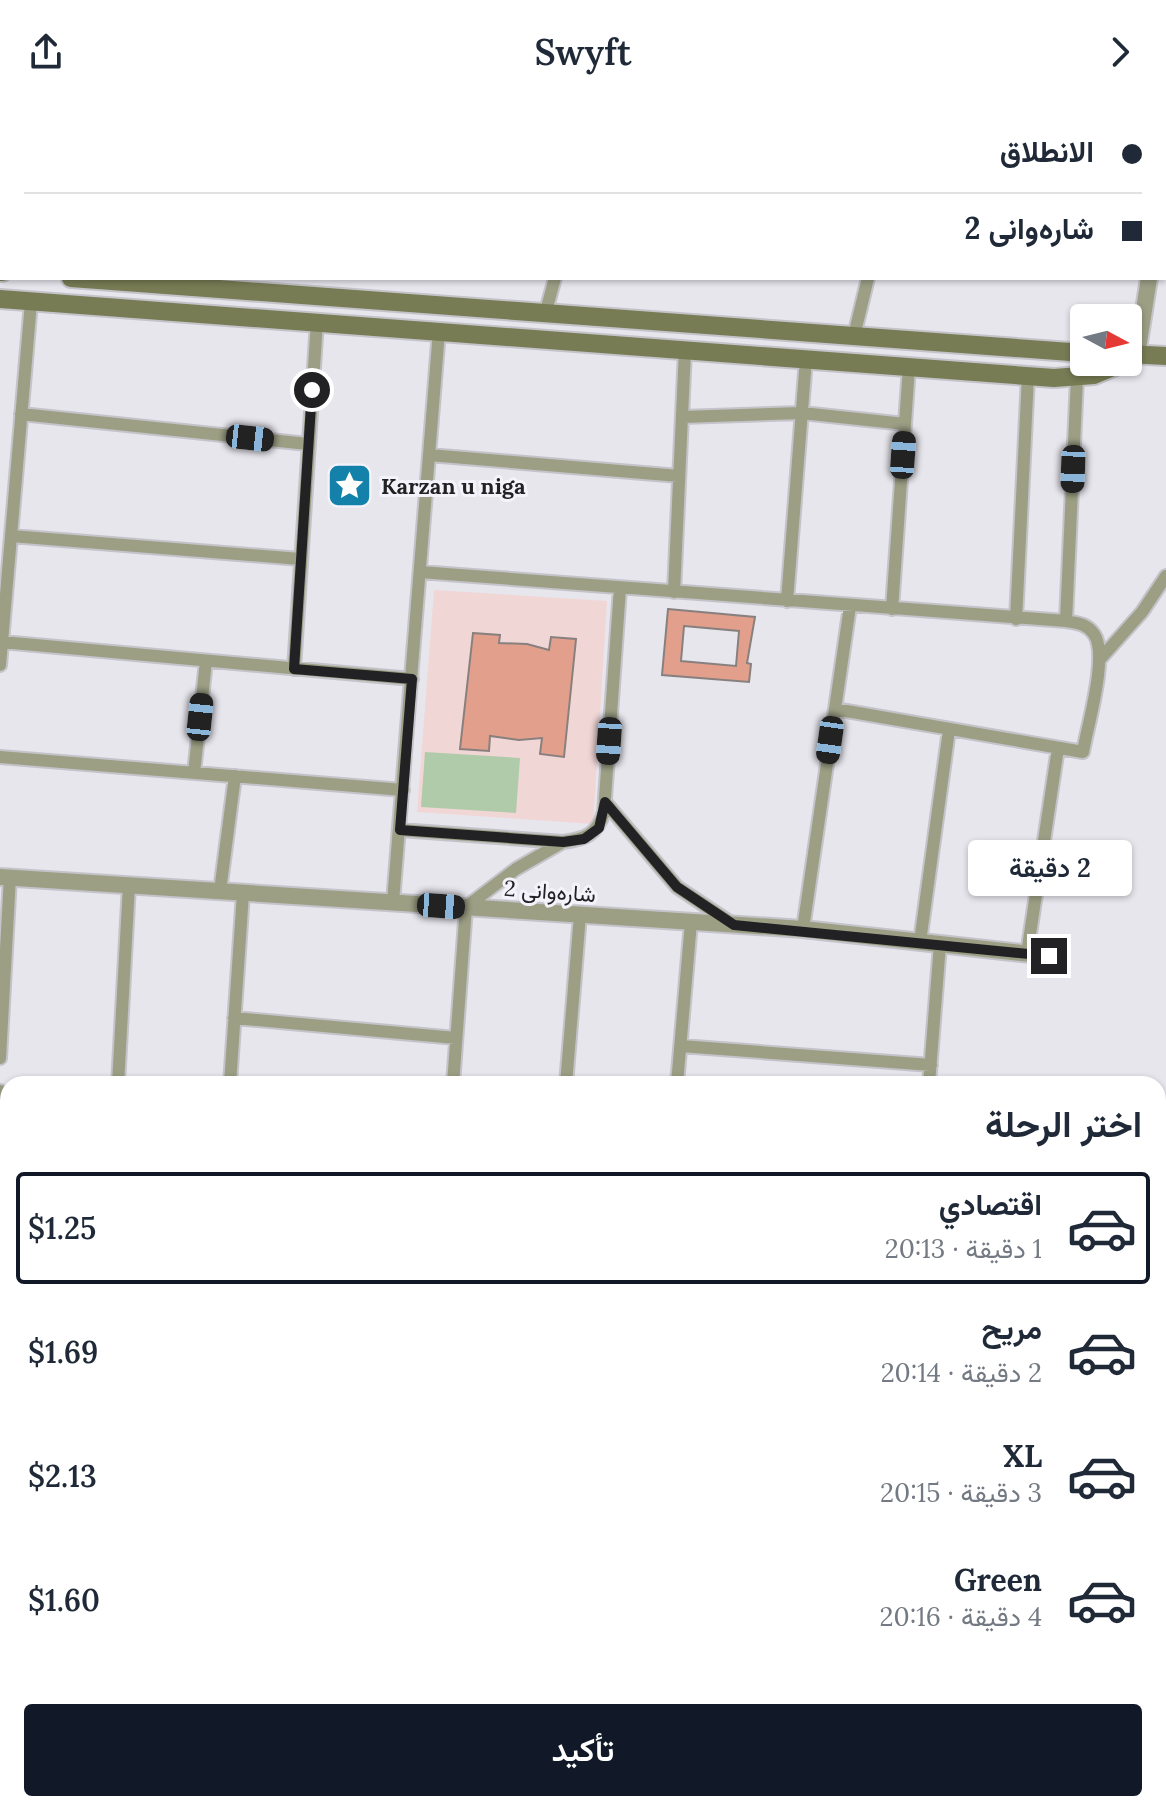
<!DOCTYPE html>
<html lang="ar">
<head>
<meta charset="utf-8">
<style>
	body { margin:0; font-family:Lora,Vazirmatn,serif; background:#f2f2f3; color:#1f2937; direction:rtl; height:100vh; display:flex; flex-direction:column; font-size:30px; white-space:nowrap }
	* { box-sizing:border-box; margin:0 }
	p { font-size:26px; color:#747a83 }
	.icon { flex:none; width:44px; height:44px; fill:none; stroke:currentColor; stroke-width:2; stroke-linecap:round; stroke-linejoin:round }
	.map { position:relative; flex:1; overflow:hidden; direction:ltr }
	.details { position:absolute; left:0px; top:972px; width:1166px; height:736px; display:flex; flex-direction:column; background:#fff; border-radius:24px 24px 0 0; box-shadow:0 2px 6px #0004; direction:rtl }
	.details>* { flex:none }
	.banner { position:absolute; left:0px; top:0px; width:1166px; height:176px; box-shadow:0 2px 6px #0004; direction:rtl; display:grid; align-content:center; height:176px; padding:0 24px; background:#fff }
	.needle { width:52px; rotate:97deg }
	.controls { position:absolute; left:1070px; top:200px; display:grid; gap:16px }
	.controls a { display:grid; place-items:center; width:72px; height:72px; border-radius:8px; background:#fff; box-shadow:0 2px 6px #0004; font-size:40px }
	.end { position:absolute; width:36px; height:36px; margin:-18px; border:10px solid #222224; background:#fff; box-shadow:0 0 0 4px #fff }
	.from { border-radius:50% }
	.bubble { position:absolute; height:56px; border-radius:8px; background:#fff; box-shadow:0 2px 6px #0004; font-size:26px; font-weight:600; line-height:56px; text-align:center; direction:rtl }
	.car { position:absolute; width:24px; height:48px; margin:-24px -12px; border-radius:10px; box-shadow:0 0 6px 2px #0007; background:linear-gradient(#222 24%,#8ab4d8 0 40%,#222 0 76%,#8ab4d8 0 86%,#222 0) }
	.banner b { display:flex; align-items:center; gap:28px; height:76px; font-size:30px }
	.banner b+b { border-top:2px solid #e0e1e3 }
	.banner i { width:20px; height:20px; background:#1f2937 }
	ul { padding:0; list-style:none }
	li { display:flex; align-items:center; gap:24px; height:112px; margin:0 16px 12px; padding:0 8px; border:4px solid transparent; border-radius:8px }
	li div { flex:1 }
	li b { display:block; font-size:30px }
	li em { font-style:normal; font-weight:600 }
	li.active { border-color:#111827 }
	li>.icon { width:72px; height:72px; stroke-width:1.5 }
	h2 { padding:0 24px; font-size:36px; line-height:96px }
	.cta { display:flex; gap:16px; margin-top:auto; padding:16px 24px }
	.cta a { flex:1; height:92px; border-radius:8px; background:#111827; color:#fff; font-size:32px; font-weight:600; line-height:92px; text-align:center }
	header { display:flex; justify-content:space-between; align-items:center; height:104px; padding:0 24px; background:#fff; font-size:36px; font-weight:600 }
	.map>svg:first-child { display:block }
	.education { fill:#f1d6d6 }
	.green { fill:#b0cba9 }
	.building { fill:#e29f8c; stroke:#88807e; stroke-width:2; fill-rule:evenodd }
	.lines { fill:none; stroke-linecap:round; stroke-linejoin:round }
	.pedestrian-casing { stroke:#c4c3c9; stroke-width:13 }
	.minor-casing { stroke:#c4c3c9; stroke-width:16 }
	.tertiary-casing { stroke:#c4c3c9; stroke-width:20 }
	.secondary-casing { stroke:#c4c3c9; stroke-width:22 }
	.path { stroke:#aaa9af; stroke-width:3; stroke-dasharray:4 4; stroke-linecap:butt }
	.pedestrian { stroke:#9c9f84; stroke-width:9 }
	.minor { stroke:#9c9f84; stroke-width:12 }
	.tertiary { stroke:#9c9f84; stroke-width:16 }
	.secondary { stroke:#787c54; stroke-width:18 }
	.route { stroke:#222224; stroke-width:10 }
	.labels { text-anchor:middle; dominant-baseline:central; stroke-width:6; stroke-linejoin:round; paint-order:stroke }
	.poi-label { font-size:22px; font-weight:bold; fill:#222224; stroke:#f4f3fb; text-anchor:start }
	.street-label { font-size:22px; fill:#222224; stroke:#f4f3fb }
</style>
</head>
<body>
<header><svg class="icon" aria-label="forward" viewBox="0 0 24 24"><path d="M9 5l7 7-7 7"/></svg>Swyft<svg class="icon" aria-label="share" viewBox="0 0 24 24"><path d="M12 15V3M7 8l5-5 5 5M5 13v7h14v-7"/></svg></header>
<div class="map">
<svg width="1166" height="1708" viewBox="0 0 1166 1708">
	<rect width="100%" height="100%" fill="#e7e6ed"/>
	<path class="education" d="M434 486 607 497 593 720 417 708Z"/>
	<path class="green" d="M425 648 520 654 516 709 421 703Z"/>
	<path class="building" d="M668 505 755 513 747 559 751 560 749 578 662 571ZM684 522 739 527 736 562 681 557Z
		M473 529 500 531 499 539 527 540 549 546 551 533 576 535 564 653 540 650 542 634 519 636 490 632 489 647 460 645Z"/>
	<g class="lines">
		<defs>
			<path id="pedestrian" d="M22 0 30 2"/>
			<path id="minor" d="M207 2V0
				M598 2 599 0
				M718 2 719 0
				M798 2V0
				M911 2V0
				M1028 2 1029 0
				M546 207 555 174
				M854 232 868 174
				M21 310 308 340
				M682 313 802 309 905 320
				M429 351 679 372
				M11 432 300 455
				M420 468 1066 517C1078 519 1087 520 1094 530 1109 551 1087 623 1083 648L835 605
				M674 488 685 246
				M787 497 806 255
				M892 505 909 263
				M1016 515 1028 272
				M1066 517 1077 274
				M2 538 412 575
				M1101 554 1142 508 1166 472
				M0 561 31 198
				M294 565 317 218
				M0 653 403 686
				M194 669 206 557
				M605 698 677 783 731 819
				M400 726 563 738C585 735 597 731 604 708L620 484
				M220 787 235 672
				M393 798 439 227
				M803 825 850 502
				M920 838 949 626
				M1027 850 1058 644
				M234 914 456 934
				M681 942 931 961
				M0 954 10 773
				M118 980 129 781
				M230 980 243 789
				M453 980 466 803 516 765 561 739
				M566 980 580 811
				M677 980 691 818
				M929 980 940 840
				M0 987 8 996
				M0 1089 8 1080
				M0 1320 8 1312
				M0 1484 8 1475
				M0 1649 8 1640
				M243 1700 251 1708
				M407 1700 415 1708
				M582 1700 591 1708
				M747 1700 755 1708
				M99 1708 106 1700
				M475 1708 483 1700
				M510 1708 518 1700"/>
			<path id="tertiary" d="M35 2V0
				M62 2 63 0
				M1164 99 1166 88
				M0 138 2 135
				M1137 251 1149 174
				M0 773 803 825 1049 852"/>
			<path id="secondary" d="M0 168H2
				M71 174 1084 249
				M0 195 1054 274 1094 271 1125 258
				M1128 250 1166 252"/>
		</defs>
		<use href="#pedestrian" class="pedestrian-casing"/>
		<use href="#minor" class="minor-casing"/>
		<use href="#tertiary" class="tertiary-casing"/>
		<use href="#secondary" class="secondary-casing"/>
		<path class="path" d="M0 57 2 48"/>
		<use href="#pedestrian" class="pedestrian"/>
		<use href="#minor" class="minor"/>
		<use href="#tertiary" class="tertiary"/>
		<use href="#secondary" class="secondary"/>
	</g>
	<g class="lines">
		<path class="route" d="M312 286 294 565 412 575 400 726 563 738 584 735 599 724 605 698 677 783 734 821 1049 852"/>
	</g>
	<defs>
		<symbol id="sight-square" viewBox="-11 -11 22 22"><rect x="-9" y="-9" width="18" height="18" rx="4" fill="#1381a9" stroke="#f4f3fb"/><path d="M0-6L1.8-2.2L6-1.7L2.9 1.2L3.7 5.4L0 3.3L-3.7 5.4L-2.9 1.2L-6-1.7L-1.8-2.2Z" fill="#fff"/></symbol>
	</defs>
	<g fill-rule="evenodd">
		<use href="#sight-square" x="324" y="356" width="51" height="51"/>
	</g>
	<g class="labels">
		<g class="poi-label">
			<text x="381" y="382">Karzan u niga</text>
		</g>
		<g class="street-label">
			<text transform="translate(550 787) rotate(4)">شارەوانی 2</text>
		</g>
	</g>
</svg>
<div class="controls">
<a><svg class="needle" viewBox="-14 -14 28 28"><path d="M0-13l5 13h-10z" fill="#e53935"/><path d="M0 13l5-13h-10z" fill="#747a83"/></svg></a>
</div>
<i class="end from" style="left:312px;top:286px"></i>
<i class="end" style="left:1049px;top:852px"></i>
<div class="bubble" style="left:968px;top:736px;width:164px">2 دقيقة</div>
<i class="car" style="left:250px;top:334px;rotate:96deg"></i>
<i class="car" style="left:903px;top:351px;rotate:4deg"></i>
<i class="car" style="left:1073px;top:365px;rotate:182deg"></i>
<i class="car" style="left:200px;top:613px;rotate:6deg"></i>
<i class="car" style="left:830px;top:636px;rotate:188deg"></i>
<i class="car" style="left:609px;top:637px;rotate:184deg"></i>
<i class="car" style="left:441px;top:802px;rotate:94deg"></i>
<div class="banner">
<b><i class="from"></i>الانطلاق</b>
<b><i></i>شارەوانی 2</b>
</div>
<section class="details">
<h2>اختر الرحلة</h2>
<ul>
<li class="active"><svg class="icon" aria-label="car" viewBox="0 0 24 24"><path d="M5 17H2v-5l4-1 3-4h7l3 4 3 1v5h-3M9 17h6M6 11h13"/><circle cx="7" cy="17" r="2"/><circle cx="17" cy="17" r="2"/></svg><div><b>اقتصادي</b><p>1 دقيقة · 20:13</p></div><em>$1.25</em></li>
<li><svg class="icon" aria-label="car" viewBox="0 0 24 24"><path d="M5 17H2v-5l4-1 3-4h7l3 4 3 1v5h-3M9 17h6M6 11h13"/><circle cx="7" cy="17" r="2"/><circle cx="17" cy="17" r="2"/></svg><div><b>مريح</b><p>2 دقيقة · 20:14</p></div><em>$1.69</em></li>
<li><svg class="icon" aria-label="car" viewBox="0 0 24 24"><path d="M5 17H2v-5l4-1 3-4h7l3 4 3 1v5h-3M9 17h6M6 11h13"/><circle cx="7" cy="17" r="2"/><circle cx="17" cy="17" r="2"/></svg><div><b>XL</b><p>3 دقيقة · 20:15</p></div><em>$2.13</em></li>
<li><svg class="icon" aria-label="car" viewBox="0 0 24 24"><path d="M5 17H2v-5l4-1 3-4h7l3 4 3 1v5h-3M9 17h6M6 11h13"/><circle cx="7" cy="17" r="2"/><circle cx="17" cy="17" r="2"/></svg><div><b>Green</b><p>4 دقيقة · 20:16</p></div><em>$1.60</em></li>
</ul>
<div class="cta"><a>تأكيد</a></div>
</section>
</div>
</body>
</html>
